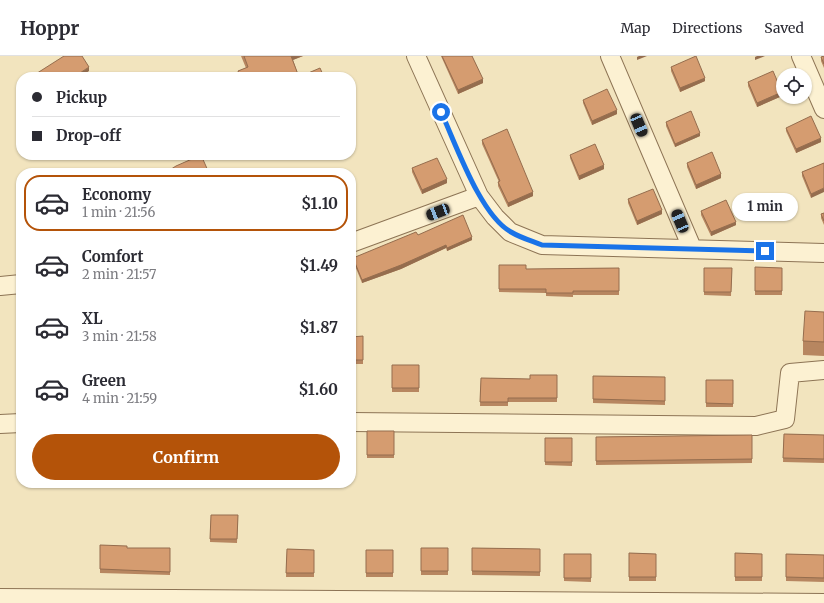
<!DOCTYPE html>
<html lang="en">
<head>
<meta charset="utf-8">
<style>
	body { margin:0; font-family:Merriweather,serif; background:#f7f7f7; color:#2b2b33; height:100vh; display:flex; flex-direction:column; font-size:15px; white-space:nowrap }
	* { box-sizing:border-box; margin:0 }
	p { font-size:13px; color:#7c7c81 }
	.icon { flex:none; width:22px; height:22px; fill:none; stroke:currentColor; stroke-width:2; stroke-linecap:round; stroke-linejoin:round }
	.map { position:relative; flex:1; overflow:hidden }
	.panel { position:absolute; left:16px; top:112px; width:340px; height:320px; display:flex; flex-direction:column; background:#fff; border-radius:16px; box-shadow:0 1px 3px #0004 }
	.panel>* { flex:none }
	.hud { position:absolute; left:16px; top:16px; width:340px; height:88px; border-radius:16px; box-shadow:0 1px 3px #0004; display:grid; align-content:center; height:88px; padding:0 16px; background:#fff }
	.buttons { position:absolute; left:776px; top:12px; display:grid; gap:8px }
	.buttons a { display:grid; place-items:center; width:36px; height:36px; border-radius:50%; background:#fff; box-shadow:0 1px 3px #0004; font-size:20px }
	.end { position:absolute; width:18px; height:18px; margin:-9px; border:5px solid #1a73e8; background:#fff; box-shadow:0 0 0 2px #fff }
	.from { border-radius:50% }
	.bubble { position:absolute; height:28px; border-radius:14px; background:#fff; box-shadow:0 1px 3px #0004; font-size:13px; font-weight:700; line-height:28px; text-align:center }
	.car { position:absolute; width:12px; height:24px; margin:-12px -6px; border-radius:5px; box-shadow:0 0 3px 1px #0007; background:linear-gradient(#222 24%,#8ab4d8 0 40%,#222 0 76%,#8ab4d8 0 86%,#222 0) }
	.hud b { display:flex; align-items:center; gap:14px; height:38px; font-size:15px }
	.hud b+b { border-top:1px solid #e1e1e2 }
	.hud i { width:10px; height:10px; background:#2b2b33 }
	ul { padding:7px 0 0; list-style:none }
	li { display:flex; align-items:center; gap:12px; height:56px; margin:0 8px 6px; padding:0 8px; border:2px solid transparent; border-radius:16px }
	li div { flex:1 }
	li b { display:block; font-size:15px }
	li em { font-style:normal; font-weight:700 }
	li.on { border-color:#b45309 }
	li>.icon { width:36px; height:36px; stroke-width:1.5 }
	.button { display:flex; gap:8px; margin-top:auto; padding:8px 16px }
	.button a { flex:1; height:46px; border-radius:24px; background:#b45309; color:#fff; font-size:16px; font-weight:700; line-height:46px; text-align:center }
	header { display:flex; align-items:center; gap:24px; box-sizing:border-box; height:56px; padding:0 20px; background:#fff; border-bottom:1px solid #e1e1e2 }
	header strong { font-size:19px }
	nav { display:flex; gap:22px; margin-inline-start:auto; font-size:14px }
	.map>svg:first-child { display:block }
	.lines { fill:none; stroke-linecap:round; stroke-linejoin:round }
	.minor-casing { stroke:#8d7455; stroke-width:20 }
	.minor { stroke:#fcf1d2; stroke-width:18 }
	.wall { fill:#b78660 }
	.shaded-wall { fill:#956d4e }
	.building { fill:#d59c70; stroke:#956d4e }
	.route { stroke:#1a73e8; stroke-width:5 }
</style>
</head>
<body>
<header>
<strong>Hoppr</strong>
<nav><a>Map</a><a>Directions</a><a>Saved</a></nav>
</header>
<div class="map">
<svg width="824" height="547" viewBox="0 0 824 547">
	<rect width="100%" height="100%" fill="#f2e4be"/>
	<g class="lines">
		<defs>
			<path id="minor" d="M416 0 479 140 495 161 510 176 542 189 824 197
				M610 0 692 192
				M801 0 824 53
				M351 187 479 140
				M0 230 21 228
				M351 366 756 370 785 363 790 317 824 314
				M0 368 21 367
				M0 542 824 547"/>
		</defs>
		<use href="#minor" class="minor-casing"/>
		<use href="#minor" class="minor"/>
	</g>
	<path class="wall" d="M241 0H303L293 4 299 21H324H238V15L246 12Z
		M441 0H472L483 27 458 38Z
		M824 0V12L821 5V1Z
		M671 11 705 25 680 36 671 15Z
		M748 26 782 40 757 51 748 30Z
		M21 27V37L18 33V29Z
		M583 44 617 58 592 69 583 47Z
		M666 66 700 80 675 91 666 70Z
		M786 72 821 86 796 97 786 75Z
		M482 84 533 140 508 151 498 130V126H499L482 88Z
		M570 99 604 113 579 124 570 102Z
		M687 107 721 122 696 133 687 111Z
		M824 107 811 142 802 120V116Z
		M412 112 447 127 422 138 412 116Z
		M628 143 662 158 637 169 628 147Z
		M701 155 736 169 711 180 701 159Z
		M824 157V169L821 162V158Z
		M418 179 472 184 447 195 446 192 401 213 362 227 353 205V202Z
		M499 209 526 213 619 212V239H573V241L546 240V237L499 236Z
		M755 211 782 212V239H755Z
		M704 212H732L731 240 704 239Z
		M824 256V300L803 299V285Z
		M363 280V308H351V281Z
		M392 309H419V336H392Z
		M557 319V346H508V350H480L481 322 530 323Z
		M593 320 665 321V349L593 347Z
		M706 324H733V351H706Z
		M367 375H394V402H367Z
		M784 378 824 379V407L783 406Z
		M752 379V407L596 409V381Z
		M545 382H572V410L545 409Z
		M211 459H238L237 487 210 486Z
		M100 489 127 492H170V519L100 517Z
		M421 492H448V519H421Z
		M472 492 540 493V520L472 519Z
		M287 493 314 494V521H286Z
		M366 494H393V521H366Z
		M629 497 656 498V525H629Z
		M735 497 762 498V525H735Z
		M564 498H591V526L564 525Z
		M786 498 824 499V526L786 525Z"/>
	<path class="shaded-wall" d="M290 0H303L290 5Z
		M639 0H647L637 4V1Z
		M757 0H765L755 4V1Z
		M89 11V15L80 21H74Z
		M705 22V25L680 36V32Z
		M483 23V27L458 38V34Z
		M782 36V40L757 51V47Z
		M617 54V58L592 69V65Z
		M700 77V80L675 91V88Z
		M821 82V86L796 97V93Z
		M267 99H278L267 103Z
		M604 109V113L579 124V120Z
		M721 118V122L696 133V129Z
		M447 123V127L422 138V134Z
		M824 132V136L811 142V138Z
		M533 136V140L508 151V147Z
		M662 154V158L637 169V165Z
		M736 166V169L711 180V176Z
		M472 181V184L447 195V192Z
		M446 189V192L401 213 362 227V224Z"/>
	<path class="building" d="M64 0H82L89 11 74 21H31Z
		M244 0H291L299 21 320 12 324 21H240L238 15 248 11Z
		M442 0H472L483 23 458 34Z
		M696 0 705 22 680 32 671 11Z
		M824 0V8L821 1Z
		M773 15 782 36 757 47 748 26Z
		M21 27V33L18 29Z
		M607 33 617 54 592 65 583 44Z
		M691 55 700 77 675 88 666 66Z
		M811 60 821 82 796 93 786 72Z
		M507 73 533 136 508 147 498 126 500 125 482 84Z
		M595 88 604 109 579 120 570 99Z
		M712 96 721 118 696 129 687 107Z
		M201 99 209 117H165L176 110Z
		M437 102 447 123 422 134 412 112Z
		M824 107V132L811 138 802 116Z
		M653 133 662 154 637 165 628 143Z
		M726 144 736 166 711 176 701 155Z
		M824 157V165L821 158Z
		M463 159 472 181 447 192 446 189 401 209 362 224 353 202 416 176 418 179Z
		M499 209H526V213L619 212V235H573V237H546V233H499Z
		M755 211 782 212V235H755Z
		M704 212H732L731 236H704Z
		M805 255 824 256V286L803 285Z
		M363 280V304H351V281Z
		M392 309H419V332H392Z
		M530 319H557V342H508V346H480L481 322 530 323Z
		M593 320 665 321V345L593 343Z
		M706 324H733V348L706 347Z
		M367 375H394V399H367Z
		M784 378 824 379V403L783 402Z
		M752 379V403L596 405V381Z
		M545 382H572V406H545Z
		M211 459H238L237 483H210Z
		M100 489 127 490V492H170V516L100 513Z
		M421 492H448V515H421Z
		M472 492 540 493V516L472 515Z
		M287 493 314 494V517H286Z
		M366 494H393V517H366Z
		M629 497 656 498V521H629Z
		M735 497 762 498V521H735Z
		M564 498H591V522H564Z
		M786 498 824 499V522L786 521Z"/>
	<g class="lines">
		<path class="route" d="M441 56C456 88 480 159 511 176 521 182 532 185 542 189L765 195"/>
	</g>
</svg>
<div class="buttons">
<a><svg class="icon" aria-label="locate" viewBox="0 0 24 24"><circle cx="12" cy="12" r="6"/><path d="M12 2v4M12 18v4M2 12h4M18 12h4"/></svg></a>
</div>
<i class="end from" style="left:441px;top:56px"></i>
<i class="end" style="left:765px;top:195px"></i>
<div class="bubble" style="left:732px;top:137px;width:66px">1 min</div>
<i class="car" style="left:639px;top:69px;rotate:157deg"></i>
<i class="car" style="left:438px;top:156px;rotate:249deg"></i>
<i class="car" style="left:680px;top:165px;rotate:337deg"></i>
<div class="hud">
<b><i class="from"></i>Pickup</b>
<b><i></i>Drop-off</b>
</div>
<section class="panel">
<ul>
<li class="on"><svg class="icon" aria-label="car" viewBox="0 0 24 24"><path d="M5 17H2v-5l4-1 3-4h7l3 4 3 1v5h-3M9 17h6M6 11h13"/><circle cx="7" cy="17" r="2"/><circle cx="17" cy="17" r="2"/></svg><div><b>Economy</b><p>1 min · 21:56</p></div><em>$1.10</em></li>
<li><svg class="icon" aria-label="car" viewBox="0 0 24 24"><path d="M5 17H2v-5l4-1 3-4h7l3 4 3 1v5h-3M9 17h6M6 11h13"/><circle cx="7" cy="17" r="2"/><circle cx="17" cy="17" r="2"/></svg><div><b>Comfort</b><p>2 min · 21:57</p></div><em>$1.49</em></li>
<li><svg class="icon" aria-label="car" viewBox="0 0 24 24"><path d="M5 17H2v-5l4-1 3-4h7l3 4 3 1v5h-3M9 17h6M6 11h13"/><circle cx="7" cy="17" r="2"/><circle cx="17" cy="17" r="2"/></svg><div><b>XL</b><p>3 min · 21:58</p></div><em>$1.87</em></li>
<li><svg class="icon" aria-label="car" viewBox="0 0 24 24"><path d="M5 17H2v-5l4-1 3-4h7l3 4 3 1v5h-3M9 17h6M6 11h13"/><circle cx="7" cy="17" r="2"/><circle cx="17" cy="17" r="2"/></svg><div><b>Green</b><p>4 min · 21:59</p></div><em>$1.60</em></li>
</ul>
<div class="button"><a>Confirm</a></div>
</section>
</div>
</body>
</html>
